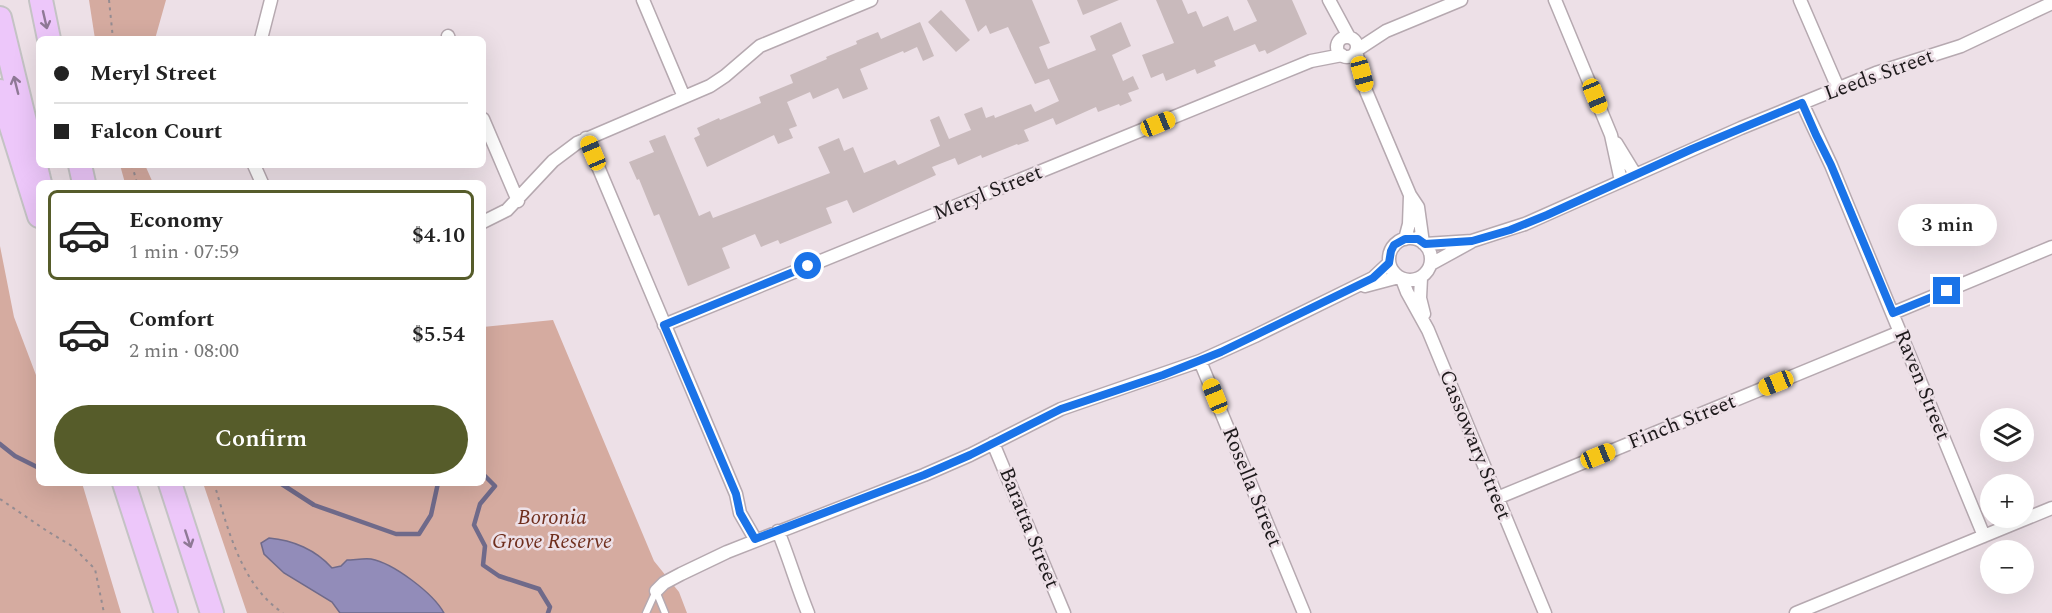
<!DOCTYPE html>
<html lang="en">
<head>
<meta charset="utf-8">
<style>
	body { margin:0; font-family:Spectral,serif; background:#f2f2f2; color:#222; height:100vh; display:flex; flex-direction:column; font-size:22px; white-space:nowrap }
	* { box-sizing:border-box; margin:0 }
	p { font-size:20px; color:#767676 }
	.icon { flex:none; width:33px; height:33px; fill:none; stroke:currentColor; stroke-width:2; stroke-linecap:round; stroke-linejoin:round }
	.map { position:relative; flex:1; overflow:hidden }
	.side { position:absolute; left:36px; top:180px; width:450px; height:306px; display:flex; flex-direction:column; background:#fff; border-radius:9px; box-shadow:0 6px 24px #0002 }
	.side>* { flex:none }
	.guide { position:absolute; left:36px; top:36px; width:450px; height:132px; border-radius:9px; box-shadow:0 6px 24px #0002; display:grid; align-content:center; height:132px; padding:0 18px; background:#fff }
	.fabs { position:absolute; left:1980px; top:408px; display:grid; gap:12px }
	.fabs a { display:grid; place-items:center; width:54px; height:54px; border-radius:50%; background:#fff; box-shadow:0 6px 24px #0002; font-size:30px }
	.end { position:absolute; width:27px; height:27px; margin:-14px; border:8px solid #1a73e8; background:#fff; box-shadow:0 0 0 3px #fff }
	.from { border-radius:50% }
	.bubble { position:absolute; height:42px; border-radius:21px; background:#fff; box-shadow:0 6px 24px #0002; font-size:20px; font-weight:600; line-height:42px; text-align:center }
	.car { position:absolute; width:18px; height:36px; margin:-18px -9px; border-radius:8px; box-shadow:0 0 4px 2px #0007; background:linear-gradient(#f5c518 24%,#345 0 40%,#f5c518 0 76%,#345 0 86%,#f5c518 0) }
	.guide b { display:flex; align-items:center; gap:21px; height:57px; font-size:22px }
	.guide b+b { border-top:2px solid #e0e0e0 }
	.guide i { width:15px; height:15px; background:#222 }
	ul { padding:10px 0 0; list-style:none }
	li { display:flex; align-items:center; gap:18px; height:90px; margin:0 12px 9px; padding:0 6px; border:3px solid transparent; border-radius:9px }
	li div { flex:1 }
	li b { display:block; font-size:22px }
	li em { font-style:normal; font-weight:600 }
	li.on { border-color:#565c2a }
	li>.icon { width:54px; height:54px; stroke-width:1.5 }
	.button { display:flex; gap:12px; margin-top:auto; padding:12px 18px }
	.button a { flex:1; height:69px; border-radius:36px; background:#565c2a; color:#fff; font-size:24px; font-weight:600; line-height:69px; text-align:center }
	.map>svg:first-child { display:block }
	.green { fill:#d5aba0 }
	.water { fill:#928cb9; stroke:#6f6a8a; stroke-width:1.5 }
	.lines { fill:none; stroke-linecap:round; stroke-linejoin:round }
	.stream { stroke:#6f6a8a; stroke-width:4.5 }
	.building { fill:#c9babc }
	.service-casing { stroke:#b6a9b0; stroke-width:9 }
	.minor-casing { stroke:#b6a9b0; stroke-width:15 }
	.motorway-casing { stroke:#c4c3c4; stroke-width:26 }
	.path { stroke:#958c91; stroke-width:2; stroke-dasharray:3 4.5; stroke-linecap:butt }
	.service { stroke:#fff; stroke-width:6 }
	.minor { stroke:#fff; stroke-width:12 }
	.motorway { stroke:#edc7fa; stroke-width:22 }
	.oneway { stroke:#8f7996 }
	.route { stroke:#1a73e8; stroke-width:8 }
	.labels { text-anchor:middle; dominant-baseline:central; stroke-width:5; stroke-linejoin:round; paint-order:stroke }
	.street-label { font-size:21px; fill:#1d191b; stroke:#ede0e7 }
	.park-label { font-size:21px; font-style:italic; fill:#6f2e1d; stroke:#ede0e7 }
</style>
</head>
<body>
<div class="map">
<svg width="2052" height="613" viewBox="0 0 2052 613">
	<rect width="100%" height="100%" fill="#ede0e7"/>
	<path class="green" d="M89 0H166L155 39H95Z
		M120 165H145L153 183H125Z
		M0 246 14 317 39 383V483H82L121 613H0Z
		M553 320 654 561 679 592 687 613H247L203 483H483V327Z"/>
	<path class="water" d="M269 538C293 540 316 550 332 568L341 566 347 560C354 560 364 558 371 559 393 563 433 593 444 613H340L332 602 284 573 264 554 261 543Z"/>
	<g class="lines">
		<path class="stream" d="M0 444 15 456 39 468
			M483 474 495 486 480 504 474 525 485 546 483 565 499 576 539 589 550 607 548 613
			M280 483 314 505 396 534H419L431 515 438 483"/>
	</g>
	<path class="building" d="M965 0H1032L1050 43 1039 47 1048 69 1096 50 1090 36 1121 22 1131 46 1112 55 1123 81 1133 76 1139 89 1128 93 1132 101 1120 106 1119 104 1098 112 1096 107 1056 125 1053 118 1024 130 1029 141 1018 145 1017 144 982 158 981 155 958 165 955 158 932 167 936 175 853 213 847 200 826 208 832 223 780 244 778 240 761 247 755 234 722 248 730 268 688 286 659 214 654 216 639 179 637 180 629 162 654 152 649 141 665 135 699 216 710 211 713 218 830 173 818 147 839 138 844 151 853 147 864 173 895 160 898 165 940 146 930 120 939 116 949 139 971 130 964 114 982 107 986 118 994 115 995 118 1031 104 1035 112 1059 101 1049 79 1035 84 1008 27 990 34 986 25 978 32Z
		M1077 0H1119L1083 15Z
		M1156 0H1182L1188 14 1196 11 1203 27 1228 16 1234 31 1257 21 1247 0H1292L1307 34 1267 54 1265 50 1259 52 1255 44 1214 61 1216 66 1197 74 1195 69 1166 81 1163 73 1151 78 1142 55 1174 43Z
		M941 10 970 40 956 52 928 22Z
		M920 22 934 56 923 61 917 47 904 53 903 51 860 69 868 89 843 99 838 88 813 99 810 92 787 102 797 126 789 129 793 138 778 144 774 135 707 167 694 138 700 135 697 128 719 118 720 120 761 103 759 97 793 83 790 75 827 59 826 57 857 44 856 41 878 32 881 39Z"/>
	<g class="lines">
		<defs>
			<path id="service" d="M656 591 665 613
				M646 613 656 591"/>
			<path id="minor" d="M643 0 684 97
				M1329 0 1349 37
				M1555 0 1611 135 1621 181
				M1800 0 1838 88
				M448 36 449 39
				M1337 47a10 10 0 1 1 20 0a10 10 0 1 1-20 0Z
				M261 39 271 0
				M1357 50 1386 31 1461 0
				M1356 51 1366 91 1410 195 1418 207 1423 243
				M1802 103 1831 165 1984 536
				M483 119 518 201
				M586 138 736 494 740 513 755 539
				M1616 143 1635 174
				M254 165 262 183
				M483 222 507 210 553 161 577 143 710 86 725 76 760 46 871 0
				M1389 259a21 21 0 1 1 42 0a21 21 0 1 1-42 0Z
				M1405 239 1409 224 1410 196
				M1425 244 1472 241 1525 224 1741 128 1876 73 1961 46 2052 3
				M1431 264 1471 242
				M1421 278 1420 298 1424 314
				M1402 279 1407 292 1428 330 1545 613
				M1365 286 1399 277
				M1893 313 2052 247
				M664 325 1311 61 1342 55
				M1200 361 1304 613
				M993 443 1064 613
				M1497 498 1900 332
				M778 531C789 558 797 586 808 613
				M656 591 664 583 681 574 727 552 924 475 970 455 1061 409 1200 361 1255 336 1373 278 1389 263
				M1796 613 2052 508"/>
			<path id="motorway" d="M41 0 49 39
				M0 18 40 183
				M0 91 39 216
				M80 165 84 183
				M124 483 166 613
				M170 483 212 613"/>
		</defs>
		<use href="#service" class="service-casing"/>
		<use href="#minor" class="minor-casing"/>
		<use href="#motorway" class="motorway-casing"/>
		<path class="path" d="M109 0 113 39
			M132 165 137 183
			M214 483C228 529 241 585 283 613
			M0 499 47 531 72 546 95 569 104 613"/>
		<use href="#service" class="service"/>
		<use href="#minor" class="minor"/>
		<use href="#motorway" class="motorway"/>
	</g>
	<defs><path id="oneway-shaft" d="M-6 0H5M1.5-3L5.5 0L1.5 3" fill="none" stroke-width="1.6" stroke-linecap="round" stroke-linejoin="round" transform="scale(1.5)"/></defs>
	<g class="oneway">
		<use href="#oneway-shaft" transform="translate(45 20) rotate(77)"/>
		<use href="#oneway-shaft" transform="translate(16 85) rotate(-104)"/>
		<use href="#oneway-shaft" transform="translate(188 539) rotate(72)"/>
	</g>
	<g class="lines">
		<path class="route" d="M808 266 664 325 736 494 740 513 755 539 924 475 970 455 1061 409 1163 375 1221 352 1373 278 1389 263 1391 251 1394 245 1405 239H1418L1425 244 1472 241 1510 230 1547 215 1692 149 1802 103 1816 135 1831 165 1893 313 1947 291"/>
	</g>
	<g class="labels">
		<g class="street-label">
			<text transform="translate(1879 75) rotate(-20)">Leeds Street</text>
			<text transform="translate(988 193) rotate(-22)">Meryl Street</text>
			<text transform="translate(1922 385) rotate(68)">Raven Street</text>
			<text transform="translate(1682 422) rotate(-22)">Finch Street</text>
			<text transform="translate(1475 445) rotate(68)">Cassowary Street</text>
			<text transform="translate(1252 487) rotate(68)">Rosella Street</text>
			<text transform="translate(1029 528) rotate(68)">Baratta Street</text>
		</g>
		<g class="park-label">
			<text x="552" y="518">Boronia<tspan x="552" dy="24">Grove Reserve</tspan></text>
		</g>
	</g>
</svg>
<div class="fabs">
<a><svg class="icon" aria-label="layers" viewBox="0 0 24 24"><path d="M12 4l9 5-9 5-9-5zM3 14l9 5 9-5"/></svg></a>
<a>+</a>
<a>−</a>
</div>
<i class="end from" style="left:808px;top:266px"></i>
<i class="end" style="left:1947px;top:291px"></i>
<div class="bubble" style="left:1898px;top:204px;width:99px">3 min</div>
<i class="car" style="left:1362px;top:74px;rotate:165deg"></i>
<i class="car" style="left:1595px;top:96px;rotate:158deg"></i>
<i class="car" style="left:1158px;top:124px;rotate:68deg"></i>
<i class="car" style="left:593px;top:153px;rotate:337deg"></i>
<i class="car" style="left:1776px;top:383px;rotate:248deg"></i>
<i class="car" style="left:1215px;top:396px;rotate:338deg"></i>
<i class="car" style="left:1598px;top:456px;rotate:68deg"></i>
<div class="guide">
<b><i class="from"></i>Meryl Street</b>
<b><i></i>Falcon Court</b>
</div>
<section class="side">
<ul>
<li class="on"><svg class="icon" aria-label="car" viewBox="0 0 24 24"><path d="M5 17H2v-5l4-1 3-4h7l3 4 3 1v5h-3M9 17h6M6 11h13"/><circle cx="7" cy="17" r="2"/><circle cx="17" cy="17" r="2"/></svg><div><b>Economy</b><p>1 min · 07:59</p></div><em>$4.10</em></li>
<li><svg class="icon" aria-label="car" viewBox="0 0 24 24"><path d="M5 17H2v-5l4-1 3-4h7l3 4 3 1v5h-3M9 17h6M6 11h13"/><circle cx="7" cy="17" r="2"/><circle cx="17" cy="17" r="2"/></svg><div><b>Comfort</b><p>2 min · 08:00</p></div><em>$5.54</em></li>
</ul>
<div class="button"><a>Confirm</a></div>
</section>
</div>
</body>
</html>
